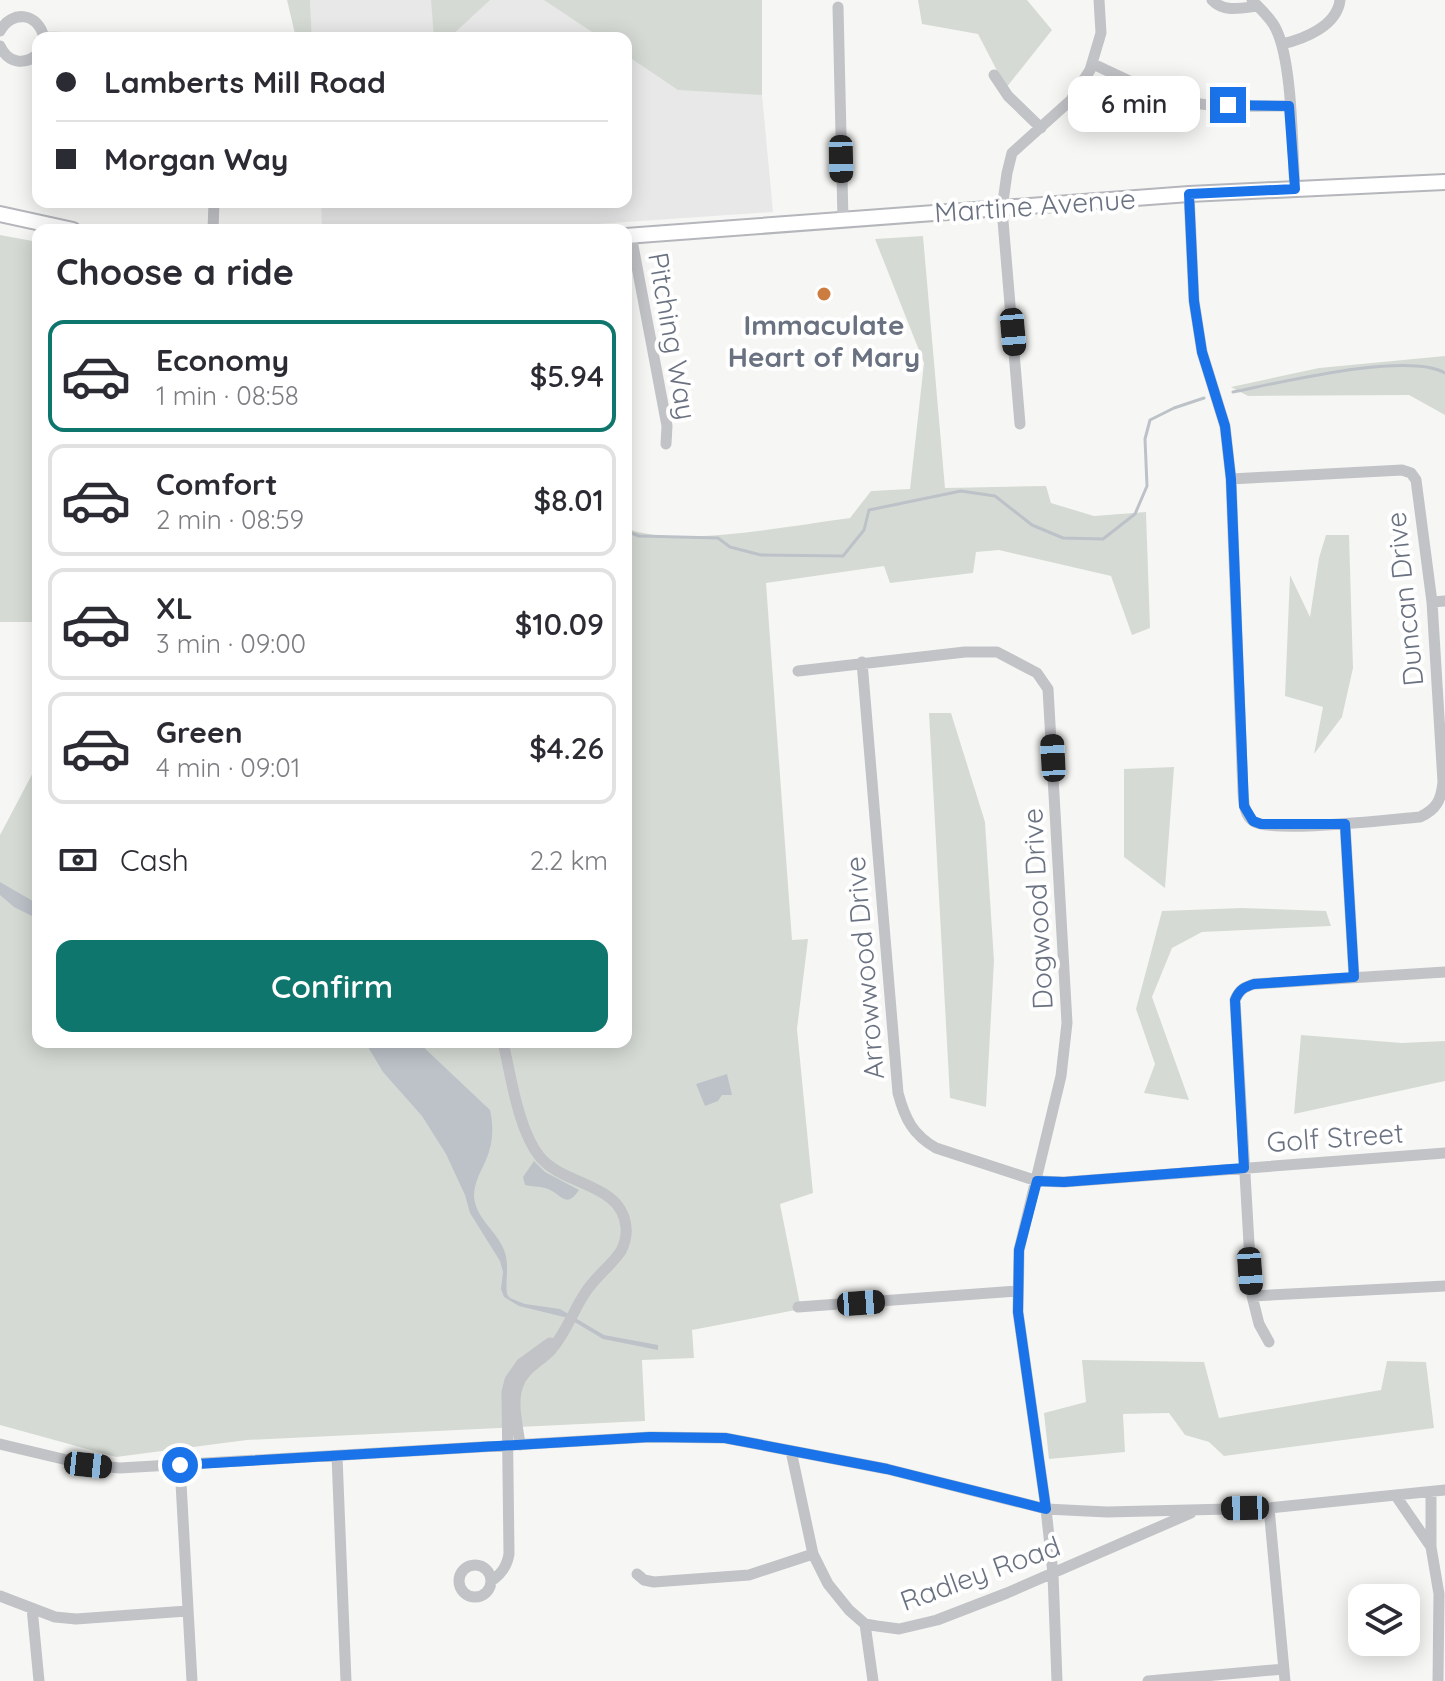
<!DOCTYPE html>
<html lang="en">
<head>
<meta charset="utf-8">
<style>
	body { margin:0; font-family:Quicksand,sans-serif; background:#f2f2f3; color:#2b2b33; height:100vh; display:flex; flex-direction:column; font-size:30px; white-space:nowrap }
	* { box-sizing:border-box; margin:0 }
	p { font-size:26px; color:#7c7c81 }
	.icon { flex:none; width:44px; height:44px; fill:none; stroke:currentColor; stroke-width:2; stroke-linecap:round; stroke-linejoin:round }
	.map { position:relative; flex:1; overflow:hidden }
	.sheet { position:absolute; left:32px; top:224px; width:600px; height:824px; display:flex; flex-direction:column; background:#fff; border-radius:16px; box-shadow:0 4px 20px #0003 }
	.sheet>* { flex:none }
	.guide { position:absolute; left:32px; top:32px; width:600px; height:176px; border-radius:16px; box-shadow:0 4px 20px #0003; display:grid; align-content:center; height:176px; padding:0 24px; background:#fff }
	.buttons { position:absolute; left:1348px; top:1584px; display:grid; gap:16px }
	.buttons a { display:grid; place-items:center; width:72px; height:72px; border-radius:16px; background:#fff; box-shadow:0 4px 20px #0003; font-size:40px }
	.end { position:absolute; width:36px; height:36px; margin:-18px; border:10px solid #1a73e8; background:#fff; box-shadow:0 0 0 4px #fff }
	.from { border-radius:50% }
	.bubble { position:absolute; height:56px; border-radius:16px; background:#fff; box-shadow:0 4px 20px #0003; font-size:26px; font-weight:600; line-height:56px; text-align:center }
	.car { position:absolute; width:24px; height:48px; margin:-24px -12px; border-radius:10px; box-shadow:0 0 6px 2px #0007; background:linear-gradient(#222 24%,#8ab4d8 0 40%,#222 0 76%,#8ab4d8 0 86%,#222 0) }
	.guide b { display:flex; align-items:center; gap:28px; height:76px; font-size:30px }
	.guide b+b { border-top:2px solid #e1e1e2 }
	.guide i { width:20px; height:20px; background:#2b2b33 }
	ul { padding:0; list-style:none }
	li { display:flex; align-items:center; gap:24px; height:112px; margin:0 16px 12px; padding:0 8px; border:4px solid #e1e1e2; border-radius:16px }
	li div { flex:1 }
	li b { display:block; font-size:30px }
	li em { font-style:normal; font-weight:600 }
	li.active { border-color:#0f766e }
	li>.icon { width:72px; height:72px; stroke-width:1.5 }
	h2 { padding:0 24px; font-size:36px; line-height:96px }
	.pay { display:flex; align-items:center; gap:20px; height:88px; padding:0 24px; font-size:30px }
	.pay p { margin-inline-start:auto }
	.cta { display:flex; gap:16px; margin-top:auto; padding:16px 24px }
	.cta a { flex:1; height:92px; border-radius:16px; background:#0f766e; color:#fff; font-size:32px; font-weight:600; line-height:92px; text-align:center }
	.map>svg:first-child { display:block }
	.built { fill:#e7e8e7 }
	.green { fill:#d5dbd4 }
	.water { fill:#bcc2c8 }
	.lines { fill:none; stroke-linecap:round; stroke-linejoin:round }
	.stream { stroke:#bcc2c8; stroke-width:3 }
	.major-casing { stroke:#b4b6bb; stroke-width:18 }
	.minor { stroke:#c1c3c7; stroke-width:11 }
	.major { stroke:#fff; stroke-width:14 }
	.route { stroke:#1a73e8; stroke-width:10 }
	.poi-dot { fill:#cc7c3f; stroke:#fff; stroke-width:3 }
	.labels { text-anchor:middle; dominant-baseline:central; stroke-width:8; stroke-linejoin:round; paint-order:stroke }
	.street-label { font-size:28px; fill:#6a7281; stroke:#fff }
	.poi-label { font-size:28px; font-weight:bold; fill:#6a7281; stroke:#fff }
</style>
</head>
<body>
<div class="map">
<svg width="1445" height="1681" viewBox="0 0 1445 1681">
	<rect width="100%" height="100%" fill="#f6f7f4"/>
	<path class="built" d="M310 0H758L762 95 773 212 509 230H322L321 202H626V38H312Z"/>
	<path class="green" d="M287 0H310L312 38H296Z
		M431 0H490L449 38H434Z
		M544 0H762V95L678 90 626 55V38H601Z
		M918 0H1027L1052 30 1006 88 978 34 922 24Z
		M0 235 38 242V622H0Z
		M923 236 945 488 1046 486 1051 503 1094 516 1146 512 1150 628 1132 635 1111 576 999 550 976 552 973 573 890 583 884 566 766 583 792 940 808 939 797 1029 813 1193 780 1204 801 1309 692 1330 694 1358 642 1360 645 1421 247 1440 116 1457 0 1425V835L38 763V1042H626V528C675 549 794 525 850 518L871 491 910 489 924 363 875 239Z
		M1445 356V415L1409 395 1248 396 1231 387 1319 368Z
		M1326 535H1349L1353 668 1342 717 1314 754 1323 707 1285 696 1290 575 1310 617 1319 558Z
		M929 713H951L985 822 994 961 986 1107 950 1098Z
		M1174 767 1165 888 1124 857V769Z
		M1242 908 1326 911 1331 926 1202 932 1172 948 1152 997 1189 1100 1144 1093 1155 1064 1136 1009 1162 911Z
		M1301 1035 1402 1043 1445 1041V1081L1294 1114Z
		M1082 1360 1204 1362 1219 1418 1381 1390 1387 1361 1426 1362 1434 1428 1224 1456 1209 1442 1185 1435 1169 1413 1123 1414 1125 1452 1049 1459 1044 1413 1086 1402Z"/>
	<path class="water" d="M0 882 38 904V919L14 907 0 895Z
		M365 1042H418L490 1110C494 1127 493 1144 486 1160 481 1171 474 1183 474 1196 475 1218 497 1231 504 1250 510 1265 505 1279 507 1294L510 1298 525 1304 560 1309 604 1335 658 1345V1350L603 1339 568 1318 519 1306 504 1297 501 1289 503 1272 500 1261 470 1213 465 1195 446 1154 422 1116 383 1072Z
		M727 1074 732 1095H722L718 1101 705 1106 696 1084Z
		M534 1161 545 1172 579 1190C565 1211 561 1192 545 1188 539 1186 532 1187 525 1185L523 1177Z"/>
	<g class="lines">
		<path class="stream" d="M1233 392C1278 383 1408 351 1445 373
			M626 531 639 536 718 538 730 547 761 555 843 556 864 530 869 510 961 491 995 496 1032 525 1063 538 1103 539 1135 514 1147 486 1145 439 1150 420 1174 408 1204 398"/>
		<defs>
			<path id="major" d="M0 214 73 230
				M626 236 1189 194 1445 182"/>
		</defs>
		<use href="#major" class="major-casing"/>
		<path class="minor" d="M1212 0C1224 13 1242 8 1258 6
			M1252 0C1260 9 1271 18 1276 29 1293 64 1292 148 1295 189
			M838 7 843 220
			M0 31C12 9 39 13 44 38
			M44 37 82 38
			M1282 44C1304 39 1337 26 1340 0
			M0 46C8 63 24 66 38 54
			M1093 64C1130 81 1168 102 1209 105 1235 107 1263 106 1289 106
			M994 75 1008 96 1041 128
			M1189 194 1194 301 1202 352 1225 426 1231 479 1243 793C1244 802 1244 815 1253 821 1271 834 1393 819 1420 817 1437 809 1441 800 1443 782L1432 602 1416 480 1411 473 1402 470 1231 479
			M213 230 214 202
			M631 235 667 426 666 444
			M1020 424 1002 209 1007 173 1012 153 1071 100 1090 70 1101 33 1099 0
			M1432 602 1445 601
			M862 662 898 1093C905 1119 913 1135 936 1148L1037 1181 1064 1182 1445 1153
			M798 671 965 652H997L1037 673 1048 689 1067 1023 1061 1076 1019 1250 1018 1312 1046 1509 1053 1574 1057 1681
			M1345 824 1354 977
			M503 1042C511 1076 518 1130 540 1157 564 1186 622 1183 626 1227 627 1236 625 1243 621 1251 611 1266 595 1277 585 1293 573 1311 566 1333 551 1350 540 1362 524 1368 518 1385 511 1403 518 1426 520 1445
			M1252 1296 1445 1286
			M798 1307 1017 1291
			M1269 1342 1259 1324 1252 1296 1235 1000C1239 990 1244 987 1254 984L1445 972
			M0 1444 88 1465 120 1468 650 1437 725 1438 887 1469 1046 1509 1107 1512 1269 1508 1445 1490
			M791 1451 813 1554 828 1584 849 1610 865 1624 877 1626 899 1629 937 1620 1007 1593 1191 1513
			M337 1456 346 1681
			M180 1465 192 1681
			M1431 1492V1547L1439 1594 1438 1681
			M1396 1496 1431 1547
			M1269 1508 1285 1681
			M459 1581a16 16 0 1 1 32 0a16 16 0 1 1-32 0Z
			M637 1574 644 1580 654 1582 749 1575 813 1554
			M491 1581C502 1574 507 1566 509 1554L507 1392 510 1380 521 1364 550 1343
			M0 1596 55 1617 76 1619 187 1611
			M32 1608 39 1681
			M865 1624 873 1681
			M1148 1681 1284 1669"/>
		<use href="#major" class="major"/>
	</g>
	<g class="lines">
		<path class="route" d="M180 1465 650 1437 725 1438 887 1469 1046 1509 1018 1312 1019 1250 1037 1181 1064 1182 1244 1168 1235 1000C1239 990 1244 987 1254 984L1354 977 1345 824H1261L1253 821 1244 806 1231 479 1225 426 1202 352 1194 301 1189 194 1295 189 1289 106 1228 105"/>
	</g>
	<circle class="poi-dot" cx="824" cy="294" r="8"/>
	<g class="labels">
		<g class="street-label">
			<text transform="translate(1035 205) rotate(-4)">Martine Avenue</text>
			<text transform="translate(673 336) rotate(80)">Pitching Way</text>
			<text transform="translate(1404 599) rotate(-96)">Duncan Drive</text>
			<text transform="translate(1037 909) rotate(-93)">Dogwood Drive</text>
			<text transform="translate(864 968) rotate(-95)">Arrowwood Drive</text>
			<text transform="translate(1335 1137) rotate(-4)">Golf Street</text>
			<text transform="translate(980 1573) rotate(-20)">Radley Road</text>
		</g>
		<g class="poi-label">
			<text x="824" y="324">Immaculate<tspan x="824" dy="32">Heart of Mary</tspan></text>
		</g>
	</g>
</svg>
<div class="buttons">
<a><svg class="icon" aria-label="layers" viewBox="0 0 24 24"><path d="M12 4l9 5-9 5-9-5zM3 14l9 5 9-5"/></svg></a>
</div>
<i class="end from" style="left:180px;top:1465px"></i>
<i class="end" style="left:1228px;top:105px"></i>
<div class="bubble" style="left:1068px;top:76px;width:132px">6 min</div>
<i class="car" style="left:841px;top:159px;rotate:179deg"></i>
<i class="car" style="left:1013px;top:332px;rotate:175deg"></i>
<i class="car" style="left:1053px;top:758px;rotate:357deg"></i>
<i class="car" style="left:1250px;top:1271px;rotate:176deg"></i>
<i class="car" style="left:861px;top:1303px;rotate:86deg"></i>
<i class="car" style="left:88px;top:1465px;rotate:96deg"></i>
<i class="car" style="left:1245px;top:1508px;rotate:269deg"></i>
<div class="guide">
<b><i class="from"></i>Lamberts Mill Road</b>
<b><i></i>Morgan Way</b>
</div>
<section class="sheet">
<h2>Choose a ride</h2>
<ul>
<li class="active"><svg class="icon" aria-label="car" viewBox="0 0 24 24"><path d="M5 17H2v-5l4-1 3-4h7l3 4 3 1v5h-3M9 17h6M6 11h13"/><circle cx="7" cy="17" r="2"/><circle cx="17" cy="17" r="2"/></svg><div><b>Economy</b><p>1 min · 08:58</p></div><em>$5.94</em></li>
<li><svg class="icon" aria-label="car" viewBox="0 0 24 24"><path d="M5 17H2v-5l4-1 3-4h7l3 4 3 1v5h-3M9 17h6M6 11h13"/><circle cx="7" cy="17" r="2"/><circle cx="17" cy="17" r="2"/></svg><div><b>Comfort</b><p>2 min · 08:59</p></div><em>$8.01</em></li>
<li><svg class="icon" aria-label="car" viewBox="0 0 24 24"><path d="M5 17H2v-5l4-1 3-4h7l3 4 3 1v5h-3M9 17h6M6 11h13"/><circle cx="7" cy="17" r="2"/><circle cx="17" cy="17" r="2"/></svg><div><b>XL</b><p>3 min · 09:00</p></div><em>$10.09</em></li>
<li><svg class="icon" aria-label="car" viewBox="0 0 24 24"><path d="M5 17H2v-5l4-1 3-4h7l3 4 3 1v5h-3M9 17h6M6 11h13"/><circle cx="7" cy="17" r="2"/><circle cx="17" cy="17" r="2"/></svg><div><b>Green</b><p>4 min · 09:01</p></div><em>$4.26</em></li>
</ul>
<div class="pay"><svg class="icon" aria-label="cash" viewBox="0 0 24 24"><path d="M3 7h18v10H3z"/><circle cx="12" cy="12" r="2"/></svg>Cash<p>2.2 km</p></div>
<div class="cta"><a>Confirm</a></div>
</section>
</div>
</body>
</html>
